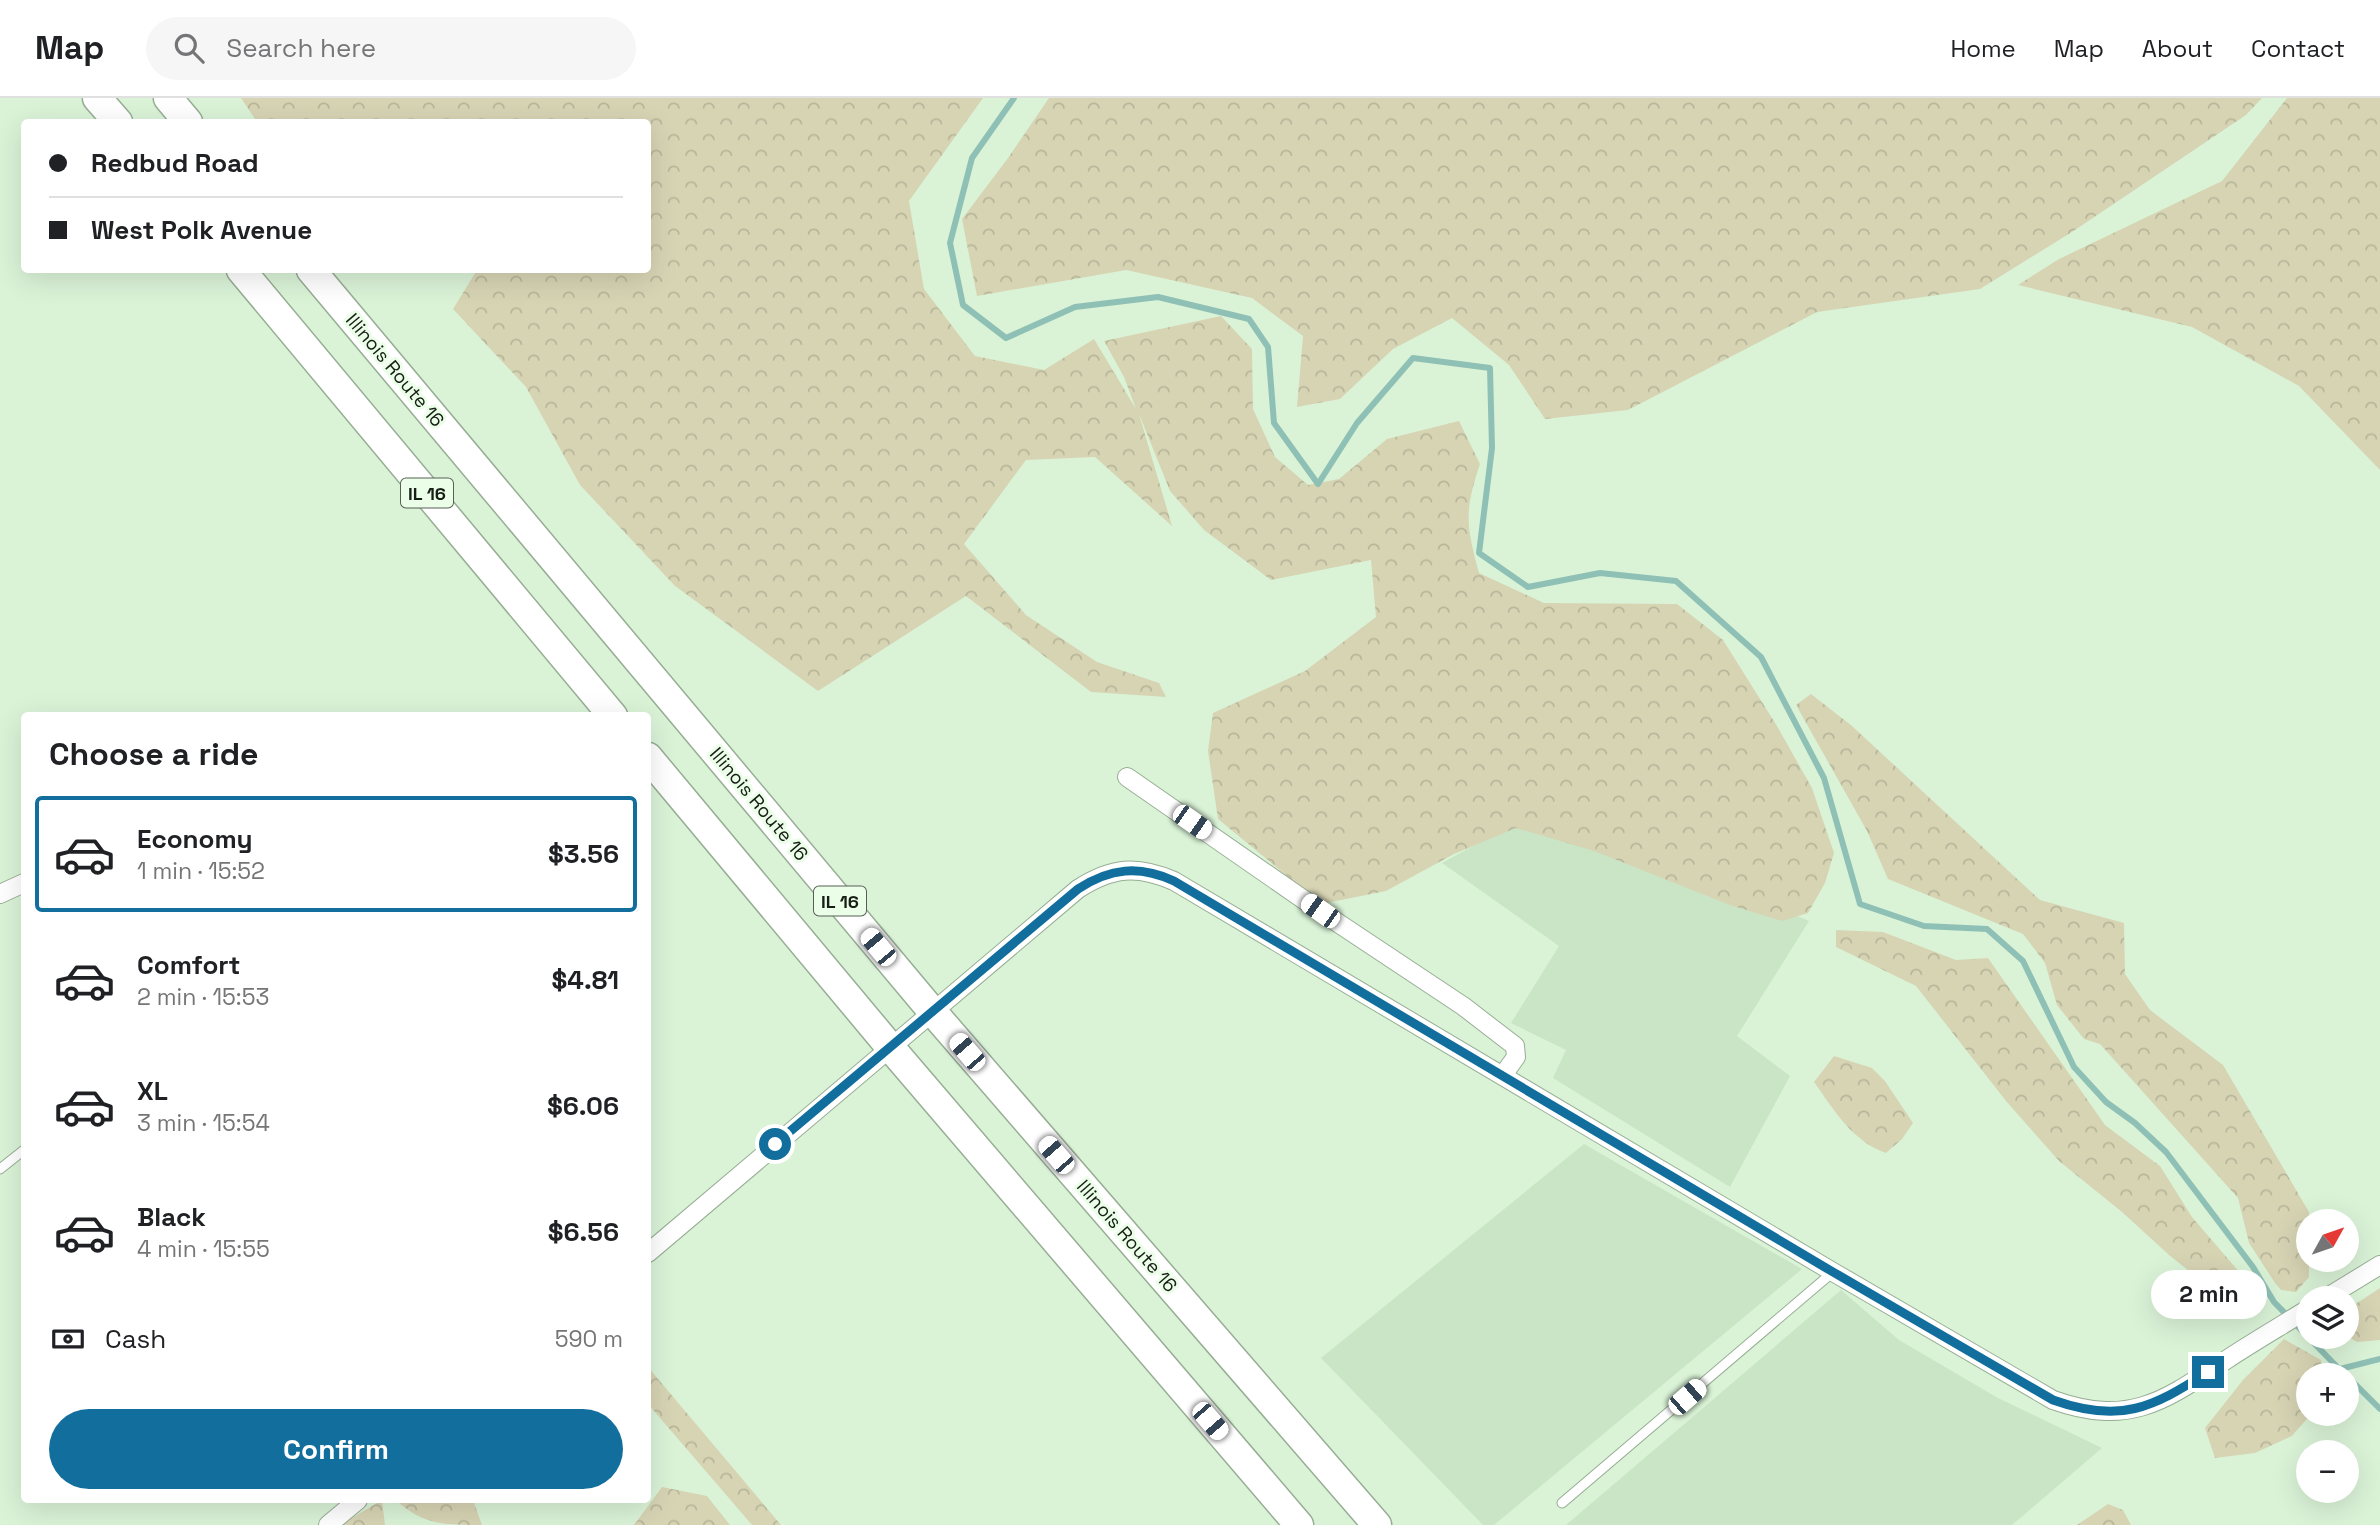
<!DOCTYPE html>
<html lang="en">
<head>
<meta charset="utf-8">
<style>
	body { margin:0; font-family:"Space Grotesk",sans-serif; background:#f6f6f6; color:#202124; height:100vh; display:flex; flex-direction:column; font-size:26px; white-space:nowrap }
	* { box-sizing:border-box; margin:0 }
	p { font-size:23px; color:#757577 }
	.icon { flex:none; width:38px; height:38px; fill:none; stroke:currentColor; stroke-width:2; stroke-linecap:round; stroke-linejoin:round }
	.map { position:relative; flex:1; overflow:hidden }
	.sheet { position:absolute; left:21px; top:614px; width:630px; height:791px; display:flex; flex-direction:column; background:#fff; border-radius:7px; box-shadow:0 7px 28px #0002 }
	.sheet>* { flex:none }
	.hud { position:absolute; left:21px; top:21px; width:630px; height:154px; border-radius:7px; box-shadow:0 7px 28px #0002; display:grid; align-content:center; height:154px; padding:0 28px; background:#fff }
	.needle { width:46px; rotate:50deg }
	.tools { position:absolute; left:2296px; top:1111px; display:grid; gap:14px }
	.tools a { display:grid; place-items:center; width:63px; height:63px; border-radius:50%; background:#fff; box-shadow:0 7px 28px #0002; font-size:35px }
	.end { position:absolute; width:32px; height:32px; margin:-16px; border:9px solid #126e9d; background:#fff; box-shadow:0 0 0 4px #fff }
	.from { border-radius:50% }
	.bubble { position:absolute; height:49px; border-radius:24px; background:#fff; box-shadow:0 7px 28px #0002; font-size:23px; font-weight:700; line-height:49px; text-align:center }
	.car { position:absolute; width:21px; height:42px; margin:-21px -10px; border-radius:9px; box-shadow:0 0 5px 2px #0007; background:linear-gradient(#fff 24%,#345 0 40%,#fff 0 76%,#345 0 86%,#fff 0) }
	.hud b { display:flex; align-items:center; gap:24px; height:66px; font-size:26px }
	.hud b+b { border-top:2px solid #e0e0e0 }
	.hud i { width:18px; height:18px; background:#202124 }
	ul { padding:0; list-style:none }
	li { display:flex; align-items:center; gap:21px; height:116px; margin:0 14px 10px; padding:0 14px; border:4px solid transparent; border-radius:7px }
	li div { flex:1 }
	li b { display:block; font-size:26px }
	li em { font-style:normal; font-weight:700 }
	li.active { border-color:#126e9d }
	li>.icon { width:63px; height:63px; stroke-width:1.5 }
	h2 { padding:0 28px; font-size:32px; line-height:84px }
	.pay { display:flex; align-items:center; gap:18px; height:77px; padding:0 28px; font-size:26px }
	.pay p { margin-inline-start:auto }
	.primary-button { display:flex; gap:14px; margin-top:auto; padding:14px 28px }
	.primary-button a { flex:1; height:80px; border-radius:42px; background:#126e9d; color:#fff; font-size:28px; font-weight:700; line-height:80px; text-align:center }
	header { display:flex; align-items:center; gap:42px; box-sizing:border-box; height:98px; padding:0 35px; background:#fff; border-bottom:2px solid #e0e0e0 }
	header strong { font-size:33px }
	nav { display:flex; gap:38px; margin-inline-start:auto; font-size:24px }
	.search { width:490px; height:63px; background:#f6f6f6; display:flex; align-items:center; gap:18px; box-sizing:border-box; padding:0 24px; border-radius:38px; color:#757577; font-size:26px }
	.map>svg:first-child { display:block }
	.built { fill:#c9e5c5 }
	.forest { fill:url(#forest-crowns) }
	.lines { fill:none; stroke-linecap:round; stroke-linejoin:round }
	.stream { stroke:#8fc0b6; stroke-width:6 }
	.lane-casing { stroke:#97ae94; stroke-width:11 }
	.street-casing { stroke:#97ae94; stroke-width:20 }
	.primary-casing { stroke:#97ae94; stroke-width:31 }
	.lane { stroke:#fff; stroke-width:9 }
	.street { stroke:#fff; stroke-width:18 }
	.primary { stroke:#fff; stroke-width:28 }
	.route { stroke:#126e9d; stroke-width:9 }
	.labels { text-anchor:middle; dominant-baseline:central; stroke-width:6; stroke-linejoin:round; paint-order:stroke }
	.shield { fill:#ebfee8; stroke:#566154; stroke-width:2 }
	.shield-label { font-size:18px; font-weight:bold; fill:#161e15 }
	.street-label { font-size:19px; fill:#161e15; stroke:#ebfee8 }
</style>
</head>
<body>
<header>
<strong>Map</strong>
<div class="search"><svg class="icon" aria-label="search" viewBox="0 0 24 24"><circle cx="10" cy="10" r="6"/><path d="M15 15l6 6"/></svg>Search here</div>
<nav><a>Home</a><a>Map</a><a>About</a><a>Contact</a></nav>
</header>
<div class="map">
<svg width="2380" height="1427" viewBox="0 0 2380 1427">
	<defs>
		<pattern id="forest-crowns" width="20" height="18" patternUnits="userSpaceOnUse" patternTransform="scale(1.75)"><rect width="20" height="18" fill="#d7d4b4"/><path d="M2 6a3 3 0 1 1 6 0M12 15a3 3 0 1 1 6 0" fill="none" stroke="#b8b69a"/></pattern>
	</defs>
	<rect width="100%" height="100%" fill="#daf3d7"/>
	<path class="built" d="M1545 709 1809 823 1737 938 1790 978 1730 1089 1553 980 1566 952 1511 925 1559 848 1442 765Z
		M1584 1046 1802 1171 1494 1427H1483L1321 1260Z
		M1841 1192 1899 1242 1998 1300 2102 1350 2012 1427H1566Z"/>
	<path class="forest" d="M241 0H983L909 103 924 191 975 258 1044 272 1094 241 1136 311 1124 279 1104 243 1221 218 1252 251 1253 311 1275 359 1308 387 1339 381 1387 341 1459 323 1480 366C1464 414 1466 427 1479 475L1544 505 1677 506 1723 542 1777 628 1812 690 1834 755 1825 785 1808 815 1782 823 1730 807 1594 753 1516 730 1454 756 1386 793 1321 806 1218 721 1208 653 1213 615 1305 573 1376 519 1371 462 1271 482 1204 432 1170 393 1139 316 1172 428 1095 359 1026 362 964 446 1026 517 1097 564 1159 585 1166 599 1091 594 966 498 818 593 675 488 580 387 526 289 453 211 477 172H648V24H257Z
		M1049 0H2262L2246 17 2072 134 1980 191 1817 214 1628 312 1545 321 1509 267 1452 220 1393 251 1340 301 1297 309 1303 238 1252 200 1126 172 977 198 962 121 1008 60Z
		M2287 0H2380V372L2299 288 2192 229 2018 187 2059 161 2222 83Z
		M1811 596 1852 628 2040 802 2124 825 2125 876 2150 912 2223 967 2309 1114V1179L2296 1194 2281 1192 2275 1185 2249 1145 2238 1100 2100 946 2084 941 2057 907 2045 865 2023 836 1888 781 1867 733 1796 607Z
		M1836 832 1883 834 1956 862 1988 860 2105 1027 2160 1068 2192 1119 2259 1197 2242 1215 2169 1157 2122 1114 2059 1063 2006 1003 1916 888 1836 849Z
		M1834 958 1872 970 1885 983 1913 1025 1902 1041 1886 1055C1852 1043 1834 1012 1814 984Z
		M2380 1190V1242L2357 1244 2347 1238V1215L2351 1209Z
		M2284 1241 2321 1262 2324 1277 2308 1278V1316H2311L2292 1338 2255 1355 2215 1360 2205 1330 2243 1282Z
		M648 1269 781 1427H752L648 1306Z
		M662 1389 707 1398 730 1427H634Z
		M382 1402 385 1427H340Z
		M396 1402H473L482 1427C446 1427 422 1427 396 1402Z
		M2108 1406 2123 1412 2131 1427H2077Z"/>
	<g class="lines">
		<path class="stream" d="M1014 0 972 60 950 145 963 207 1006 240 1075 209 1158 199 1249 221 1268 249 1274 325 1318 386 1357 325 1413 260 1490 270 1492 350 1479 455 1528 489 1600 475 1676 483 1761 559 1824 680 1860 806 1924 828 1987 831 2023 863 2074 969 2106 1004 2135 1025 2166 1054 2253 1169 2274 1204 2346 1278
			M2340 1271 2380 1261
			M2347 1278 2380 1311"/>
		<defs>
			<path id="lane" d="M0 1071 24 1052
				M1562 1405 1833 1174"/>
			<path id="street" d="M1127 679 1320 813 1463 908 1515 948 1516 959 1503 977
				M0 796 24 785
				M648 1155 1078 791C1112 769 1137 767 1174 783L1833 1174 2053 1302C2130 1329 2164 1303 2226 1262 2253 1244 2281 1228 2308 1211
				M2326 1200 2380 1167
				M328 1427 358 1402"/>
			<path id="primary" d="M97 0 118 24
				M168 0 188 24
				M241 172 613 618
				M311 172 932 913 1377 1427
				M648 659 890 949 1299 1427"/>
		</defs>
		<use href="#lane" class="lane-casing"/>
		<use href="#street" class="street-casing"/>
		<use href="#primary" class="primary-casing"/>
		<use href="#lane" class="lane"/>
		<use href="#street" class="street"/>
		<use href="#primary" class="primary"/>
	</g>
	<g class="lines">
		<path class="route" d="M775 1046 1078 791C1110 770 1139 767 1174 783L1833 1174 2053 1302C2120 1326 2152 1310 2208 1274"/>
	</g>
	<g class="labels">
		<g class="shield">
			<rect x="401" y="380.5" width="52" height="29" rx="5"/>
			<rect x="814" y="788.5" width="52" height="29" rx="5"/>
		</g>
		<g class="shield-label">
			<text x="427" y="395">IL 16</text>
			<text x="840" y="803">IL 16</text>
		</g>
		<g class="street-label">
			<text transform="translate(395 272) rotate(50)">Illinois Route 16</text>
			<text transform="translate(759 706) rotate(50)">Illinois Route 16</text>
			<text transform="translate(1127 1138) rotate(49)">Illinois Route 16</text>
		</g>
	</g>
</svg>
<div class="tools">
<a><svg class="needle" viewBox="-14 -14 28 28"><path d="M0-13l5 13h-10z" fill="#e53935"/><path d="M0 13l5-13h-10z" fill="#757577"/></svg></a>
<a><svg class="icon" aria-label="layers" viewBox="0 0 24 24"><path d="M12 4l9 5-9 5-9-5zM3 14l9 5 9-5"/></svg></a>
<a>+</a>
<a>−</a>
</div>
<i class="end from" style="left:775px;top:1046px"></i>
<i class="end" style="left:2208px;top:1274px"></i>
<div class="bubble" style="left:2151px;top:1172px;width:116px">2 min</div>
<i class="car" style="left:1192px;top:724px;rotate:125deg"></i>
<i class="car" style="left:1320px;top:813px;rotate:305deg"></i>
<i class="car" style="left:878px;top:849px;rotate:320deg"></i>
<i class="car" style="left:967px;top:954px;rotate:319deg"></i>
<i class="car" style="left:1056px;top:1057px;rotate:319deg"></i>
<i class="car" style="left:1687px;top:1299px;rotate:49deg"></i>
<i class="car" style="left:1210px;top:1323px;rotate:139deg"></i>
<div class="hud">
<b><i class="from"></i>Redbud Road</b>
<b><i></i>West Polk Avenue</b>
</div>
<section class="sheet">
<h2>Choose a ride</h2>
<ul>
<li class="active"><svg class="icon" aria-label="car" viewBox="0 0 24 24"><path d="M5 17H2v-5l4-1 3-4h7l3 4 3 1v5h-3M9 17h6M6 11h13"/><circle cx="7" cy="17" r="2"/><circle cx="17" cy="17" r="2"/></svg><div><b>Economy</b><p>1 min · 15:52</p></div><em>$3.56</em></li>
<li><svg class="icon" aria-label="car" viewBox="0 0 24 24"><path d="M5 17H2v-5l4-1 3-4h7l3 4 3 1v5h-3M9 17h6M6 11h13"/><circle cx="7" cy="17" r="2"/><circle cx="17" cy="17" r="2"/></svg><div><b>Comfort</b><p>2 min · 15:53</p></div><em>$4.81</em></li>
<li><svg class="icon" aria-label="car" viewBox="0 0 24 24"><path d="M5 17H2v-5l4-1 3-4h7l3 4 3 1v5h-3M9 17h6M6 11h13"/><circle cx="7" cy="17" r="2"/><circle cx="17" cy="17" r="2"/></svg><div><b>XL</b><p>3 min · 15:54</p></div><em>$6.06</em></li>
<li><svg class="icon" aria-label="car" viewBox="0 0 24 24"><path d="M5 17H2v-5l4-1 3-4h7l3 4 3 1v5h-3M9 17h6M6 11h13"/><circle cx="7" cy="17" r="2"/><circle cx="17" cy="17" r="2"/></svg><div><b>Black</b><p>4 min · 15:55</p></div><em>$6.56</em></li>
</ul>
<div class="pay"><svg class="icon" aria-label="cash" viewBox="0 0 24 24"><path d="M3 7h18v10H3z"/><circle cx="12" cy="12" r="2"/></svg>Cash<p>590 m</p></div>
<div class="primary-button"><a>Confirm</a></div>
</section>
</div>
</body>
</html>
